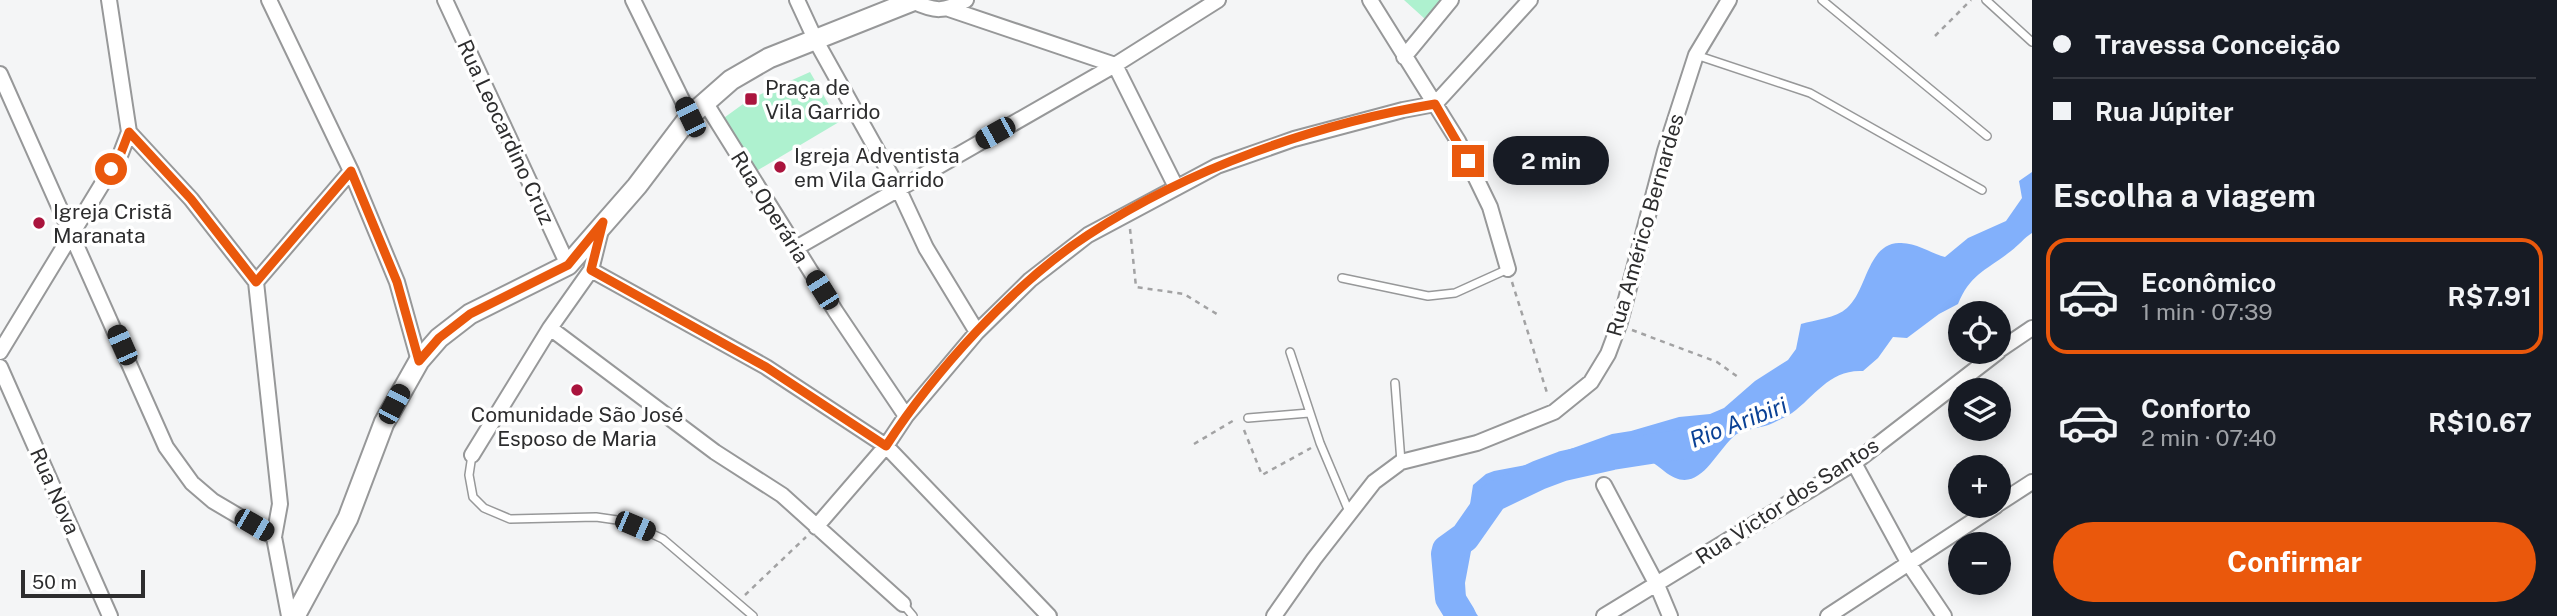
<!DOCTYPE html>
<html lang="pt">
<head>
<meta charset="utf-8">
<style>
	body { margin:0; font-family:"Public Sans",sans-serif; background:#20242c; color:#f1f3f6; height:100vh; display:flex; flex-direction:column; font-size:26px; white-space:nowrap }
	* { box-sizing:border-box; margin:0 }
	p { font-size:23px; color:#9ea1a6 }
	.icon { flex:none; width:38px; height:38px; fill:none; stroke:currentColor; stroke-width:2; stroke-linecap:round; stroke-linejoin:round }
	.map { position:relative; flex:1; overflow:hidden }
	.details { display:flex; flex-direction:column; background:#171b24; width:525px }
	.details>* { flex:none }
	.top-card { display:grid; align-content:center; height:154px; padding:0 21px; background:#171b24 }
	.buttons { position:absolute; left:1948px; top:301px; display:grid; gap:14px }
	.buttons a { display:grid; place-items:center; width:63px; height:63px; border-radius:50%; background:#171b24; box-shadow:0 4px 18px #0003; font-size:35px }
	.scale { position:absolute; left:21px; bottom:18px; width:124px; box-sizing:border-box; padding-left:7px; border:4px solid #2d2d2e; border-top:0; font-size:19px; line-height:24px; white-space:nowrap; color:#2d2d2e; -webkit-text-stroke:5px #fff; paint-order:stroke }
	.end { position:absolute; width:32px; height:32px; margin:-16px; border:9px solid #ea580c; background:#fff; box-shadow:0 0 0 4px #fff }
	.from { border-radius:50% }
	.bubble { position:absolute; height:49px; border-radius:24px; background:#171b24; box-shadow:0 4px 18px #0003; font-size:23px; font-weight:700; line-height:49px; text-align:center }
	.car { position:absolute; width:21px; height:42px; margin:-21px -10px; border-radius:9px; box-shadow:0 0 5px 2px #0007; background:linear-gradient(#222 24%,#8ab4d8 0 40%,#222 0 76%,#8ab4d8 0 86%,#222 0) }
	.top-card b { display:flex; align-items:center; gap:24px; height:66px; font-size:26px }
	.top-card b+b { border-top:2px solid #363941 }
	.top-card i { width:18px; height:18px; background:#f1f3f6 }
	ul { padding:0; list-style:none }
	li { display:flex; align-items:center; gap:21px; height:116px; margin:0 14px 10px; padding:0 7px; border:4px solid transparent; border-radius:21px }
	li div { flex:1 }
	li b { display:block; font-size:26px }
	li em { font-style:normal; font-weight:700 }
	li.active { border-color:#ea580c }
	li>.icon { width:63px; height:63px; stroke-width:1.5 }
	h2 { padding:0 21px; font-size:32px; line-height:84px }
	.cta { display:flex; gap:14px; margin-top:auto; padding:14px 21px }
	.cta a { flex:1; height:80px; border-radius:42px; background:#ea580c; color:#fff; font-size:28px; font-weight:700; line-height:80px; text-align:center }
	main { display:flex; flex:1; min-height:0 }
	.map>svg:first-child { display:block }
	.green { fill:#aef1cf }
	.water { fill:#82b0fb }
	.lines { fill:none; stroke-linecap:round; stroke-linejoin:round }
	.river { stroke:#82b0fb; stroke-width:30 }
	.lane-casing { stroke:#979899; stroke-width:10 }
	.street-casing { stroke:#979899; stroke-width:18 }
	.secondary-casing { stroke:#979899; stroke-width:23 }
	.path { stroke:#a2a2a3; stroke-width:2.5; stroke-dasharray:5 5; stroke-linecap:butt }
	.lane { stroke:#fff; stroke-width:7 }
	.street { stroke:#fff; stroke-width:14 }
	.secondary { stroke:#fff; stroke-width:19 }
	.route { stroke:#ea580c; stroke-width:9 }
	.poi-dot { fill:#aa143d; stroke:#fff; stroke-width:2.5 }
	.labels { text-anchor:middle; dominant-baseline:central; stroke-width:7; stroke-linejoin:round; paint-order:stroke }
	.poi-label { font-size:21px; fill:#2d2d2e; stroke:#fff; text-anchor:start }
	.street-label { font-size:21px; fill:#2d2d2e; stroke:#fff }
	.water-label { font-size:23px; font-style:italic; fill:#0a4195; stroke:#fff }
</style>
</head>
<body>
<main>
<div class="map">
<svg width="2032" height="616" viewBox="0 0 2032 616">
	<rect width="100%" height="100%" fill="#f4f5f6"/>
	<path class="green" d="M1404 0H1441L1425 19Z
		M810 72 839 122 753 173 721 120 750 99Z"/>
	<path class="water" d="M2032 172V233C2024 238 2019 245 2011 251 1987 270 1970 274 1958 304L1939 314 1907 338 1893 337 1878 358 1863 371C1830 369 1815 396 1792 413 1786 417 1779 420 1773 423 1761 429 1742 428 1733 437 1712 457 1697 498 1664 471 1655 463 1646 460 1642 449L1629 446 1569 466 1544 469 1494 489 1485 497 1478 514 1465 583 1466 598 1478 616H1452L1441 598 1437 569 1440 551 1445 542 1457 532 1469 511 1473 485 1486 474 1494 471 1526 465 1612 434 1631 431 1679 417 1710 414 1724 408 1755 381 1788 360 1796 349 1801 324C1815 320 1836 318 1847 308 1867 291 1867 244 1899 243 1916 242 1930 253 1945 257L1968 238 2006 221 2022 198 2019 181Z"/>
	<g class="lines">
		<path class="river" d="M1461 616 1450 598 1446 554 1447 550 1465 537 1493 497 1539 475 1563 466 1612 455 1683 444"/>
		<defs>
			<path id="lane" d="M1822 0 1987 136
				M1986 0 2032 42
				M1696 55 1810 93 1982 190
				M1342 278 1428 296 1455 293 1508 269
				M1290 352 1320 443 1350 514
				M1395 383 1401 462
				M1248 418 1309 413
				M472 455 469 475 473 497 484 508 510 519 596 517 617 520 635 526 663 539 753 616
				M903 604 913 616"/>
			<path id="street" d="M109 0 129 132 191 199 256 282 280 504 274 537
				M269 0 351 171 397 282 419 361
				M445 0 568 265
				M633 0 690 116
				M797 0 816 41 898 188 926 248 977 332
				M1370 0 1458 141 1490 207 1508 269
				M912 1C935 12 944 12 966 0
				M949 9 1115 65 1176 187
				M1404 57 1451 0
				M0 74 166 447 192 483 213 501 274 537 289 616
				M705 102 836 312 906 416
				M1435 104 1530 0
				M796 248 1115 65 1218 0
				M591 270 766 367 886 446 1049 616
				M256 282 351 171
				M550 328 715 452 782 495 903 604
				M1998 351 2032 328
				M0 352 121 153 129 132
				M0 367 110 616
				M472 455 550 328 591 270 602 226
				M1854 463 1909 564 1944 616
				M1604 485 1657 585 1670 616
				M1998 504 2032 482
				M816 527 886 446 906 416 977 332 1030 280 1088 235 1217 166 1294 139 1403 110 1435 104
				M1274 616 1314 559 1374 482 1401 462 1477 443 1554 412 1591 382 1608 354 1620 322 1665 151 1696 55 1729 0
				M1604 616 1854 463 1998 352
				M1828 616 1996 506"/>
			<path id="secondary" d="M295 616 348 518 384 423 419 361 439 338 470 314 568 265 637 186 690 116 731 80 769 58 915 0"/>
		</defs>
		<use href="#lane" class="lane-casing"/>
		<use href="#street" class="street-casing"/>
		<use href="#secondary" class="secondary-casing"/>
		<path class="path" d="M1935 36 1971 0
			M1130 229 1136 287 1184 294 1220 316
			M1512 282 1548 396
			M1632 330 1717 362 1738 377
			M1244 430 1262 475 1311 448
			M1194 444 1236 419
			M745 595 806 537"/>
		<use href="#lane" class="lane"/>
		<use href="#street" class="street"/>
		<use href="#secondary" class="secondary"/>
	</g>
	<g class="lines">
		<path class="route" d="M111 169 121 153 129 132 191 199 256 282 351 171 397 282 419 361 439 338 470 314 568 265 603 222 591 270 766 367 886 446C934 372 1014 283 1088 235 1190 168 1315 124 1435 104L1468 161"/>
	</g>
	<g class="poi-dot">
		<rect x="744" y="92" width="14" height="14" rx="3.5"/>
		<circle cx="780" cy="167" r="7"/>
		<circle cx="39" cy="223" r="7"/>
		<circle cx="577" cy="390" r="7"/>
	</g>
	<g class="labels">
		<g class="poi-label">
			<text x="765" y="87">Praça de<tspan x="765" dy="24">Vila Garrido</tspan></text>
			<text x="794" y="155">Igreja Adventista<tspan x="794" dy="24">em Vila Garrido</tspan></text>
			<text x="53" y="211">Igreja Cristã<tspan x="53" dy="24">Maranata</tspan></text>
			<text x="577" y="414" text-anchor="middle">Comunidade São José<tspan x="577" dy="24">Esposo de Maria</tspan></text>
		</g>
		<g class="street-label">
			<text transform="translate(506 132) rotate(65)">Rua Leocardino Cruz</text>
			<text transform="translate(770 207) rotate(58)">Rua Operária</text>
			<text transform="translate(1645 225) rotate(-74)">Rua Américo Bernardes</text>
			<text transform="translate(55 491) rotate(66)">Rua Nova</text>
			<text transform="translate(1787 501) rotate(-33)">Rua Victor dos Santos</text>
		</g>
		<g class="water-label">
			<text transform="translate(1738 422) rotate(-21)">Rio Aribiri</text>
		</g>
	</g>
</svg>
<div class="buttons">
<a><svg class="icon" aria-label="locate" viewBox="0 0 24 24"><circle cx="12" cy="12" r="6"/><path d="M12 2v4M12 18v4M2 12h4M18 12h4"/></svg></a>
<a><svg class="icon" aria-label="layers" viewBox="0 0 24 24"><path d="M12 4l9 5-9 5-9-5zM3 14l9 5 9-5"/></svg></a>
<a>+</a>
<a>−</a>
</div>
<div class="scale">50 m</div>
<i class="end from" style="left:111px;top:169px"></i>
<i class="end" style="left:1468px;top:161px"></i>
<div class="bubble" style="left:1493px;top:136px;width:116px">2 min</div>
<i class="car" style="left:690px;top:117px;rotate:334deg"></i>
<i class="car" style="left:995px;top:133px;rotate:241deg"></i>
<i class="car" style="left:822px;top:290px;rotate:328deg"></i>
<i class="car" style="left:122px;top:345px;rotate:336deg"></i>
<i class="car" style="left:394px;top:404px;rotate:28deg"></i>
<i class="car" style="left:254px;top:525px;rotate:120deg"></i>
<i class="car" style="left:635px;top:526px;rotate:113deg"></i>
</div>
<section class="details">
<div class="top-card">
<b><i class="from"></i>Travessa Conceição</b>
<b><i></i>Rua Júpiter</b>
</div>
<h2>Escolha a viagem</h2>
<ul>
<li class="active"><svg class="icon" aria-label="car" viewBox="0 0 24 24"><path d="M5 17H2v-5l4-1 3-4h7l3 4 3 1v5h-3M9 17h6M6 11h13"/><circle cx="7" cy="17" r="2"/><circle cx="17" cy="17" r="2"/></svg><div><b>Econômico</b><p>1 min · 07:39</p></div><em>R$7.91</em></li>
<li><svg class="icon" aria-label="car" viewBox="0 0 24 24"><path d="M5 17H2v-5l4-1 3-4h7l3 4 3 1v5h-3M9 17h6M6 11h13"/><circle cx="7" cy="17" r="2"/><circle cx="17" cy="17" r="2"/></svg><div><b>Conforto</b><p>2 min · 07:40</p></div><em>R$10.67</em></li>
</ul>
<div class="cta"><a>Confirmar</a></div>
</section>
</main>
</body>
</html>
